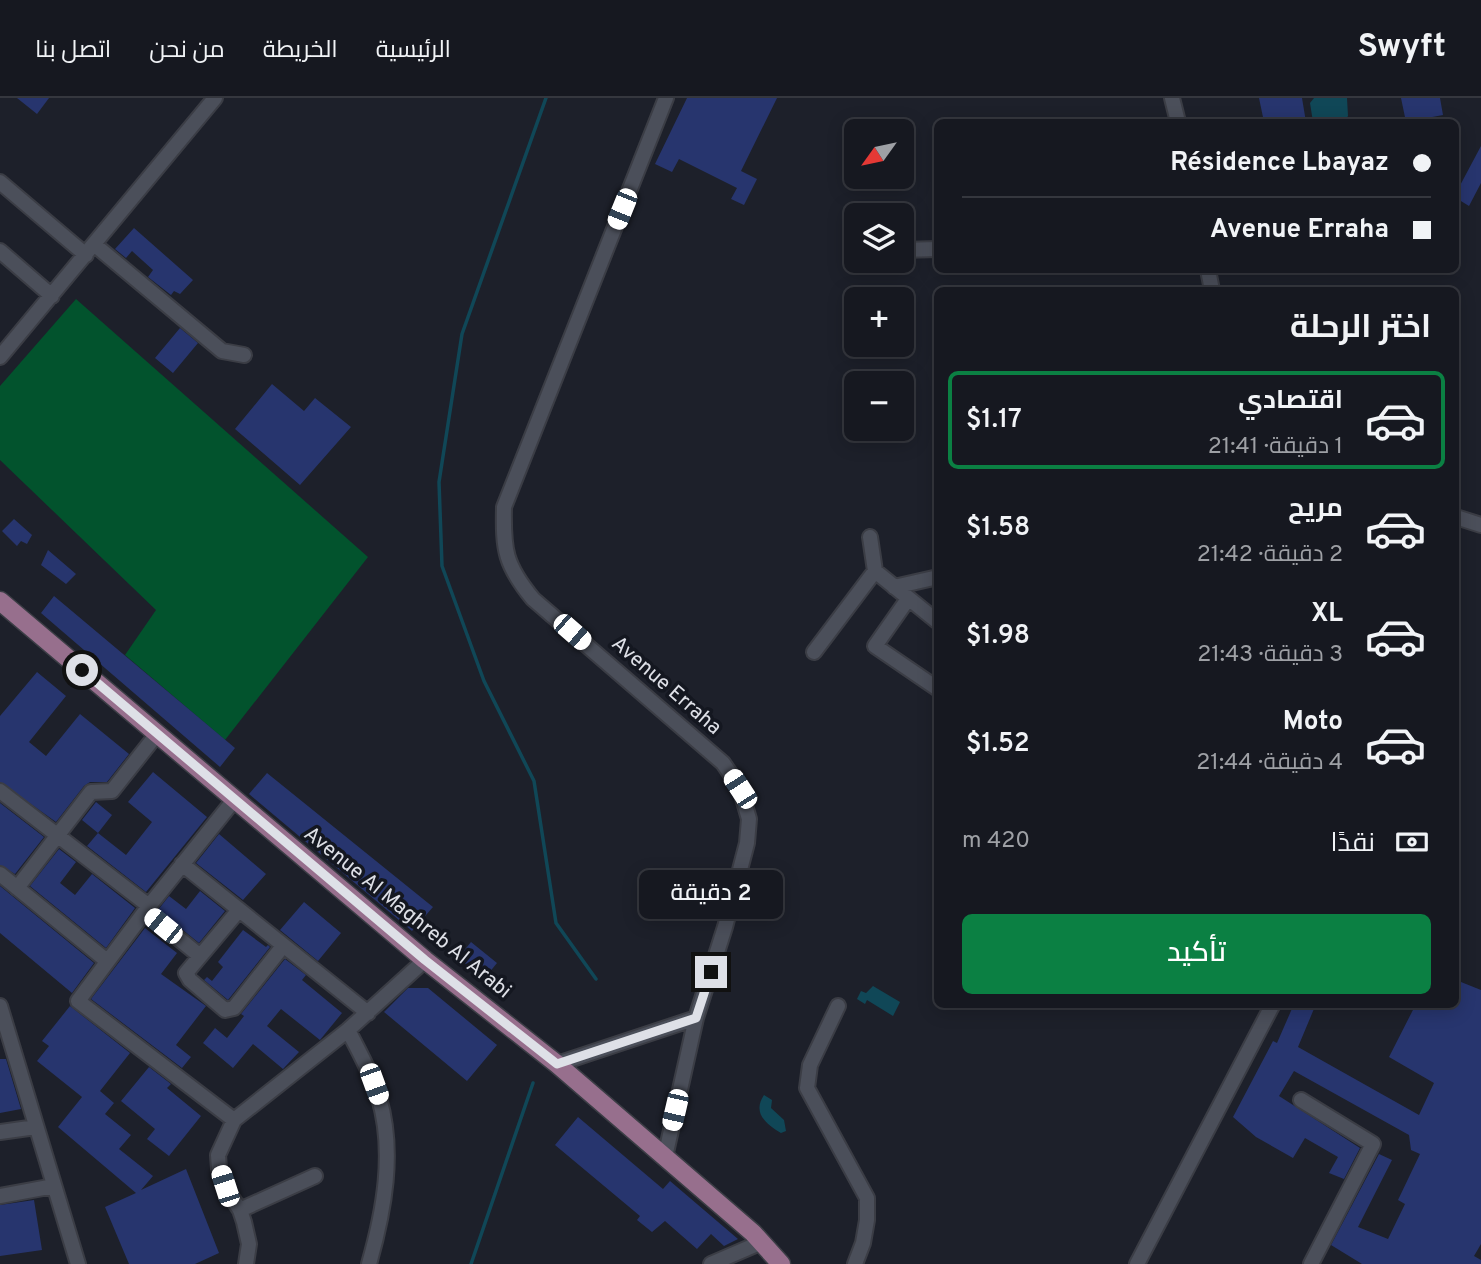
<!DOCTYPE html>
<html lang="ar">
<head>
<meta charset="utf-8">
<style>
	body { margin:0; font-family:Overpass,Cairo,sans-serif; background:#23252d; color:#f1f3f6; direction:rtl; height:100vh; display:flex; flex-direction:column; font-size:26px; white-space:nowrap }
	* { box-sizing:border-box; margin:0 }
	p { font-size:23px; color:#9ea0a5 }
	.icon { flex:none; width:38px; height:38px; fill:none; stroke:currentColor; stroke-width:2; stroke-linecap:round; stroke-linejoin:round }
	.map { position:relative; flex:1; overflow:hidden; direction:ltr }
	.panel { position:absolute; left:934px; top:189px; width:525px; height:721px; display:flex; flex-direction:column; background:#161820; border-radius:10px; box-shadow:0 4px 18px #0003,0 0 0 2px #35373e; direction:rtl }
	.panel>* { flex:none }
	.top-card { position:absolute; left:934px; top:21px; width:525px; height:154px; border-radius:10px; box-shadow:0 4px 18px #0003,0 0 0 2px #35373e; direction:rtl; display:grid; align-content:center; height:154px; padding:0 28px; background:#161820 }
	.needle { width:46px; rotate:237deg }
	.tools { position:absolute; left:844px; top:21px; display:grid; gap:14px }
	.tools a { display:grid; place-items:center; width:70px; height:70px; border-radius:10px; background:#161820; box-shadow:0 4px 18px #0003,0 0 0 2px #35373e; font-size:35px }
	.end { position:absolute; width:32px; height:32px; margin:-16px; border:9px solid #dee0e7; background:#111; box-shadow:0 0 0 4px #111 }
	.from { border-radius:50% }
	.bubble { position:absolute; height:49px; border-radius:10px; background:#161820; box-shadow:0 4px 18px #0003,0 0 0 2px #35373e; font-size:23px; font-weight:600; line-height:49px; text-align:center; direction:rtl }
	.car { position:absolute; width:21px; height:42px; margin:-21px -10px; border-radius:9px; box-shadow:0 0 5px 2px #0007; background:linear-gradient(#fff 24%,#345 0 40%,#fff 0 76%,#345 0 86%,#fff 0) }
	.top-card b { display:flex; align-items:center; gap:24px; height:66px; font-size:26px }
	.top-card b+b { border-top:2px solid #35373e }
	.top-card i { width:18px; height:18px; background:#f1f3f6 }
	ul { padding:0; list-style:none }
	li { display:flex; align-items:center; gap:21px; height:98px; margin:0 14px 10px; padding:0 14px; border:4px solid transparent; border-radius:10px }
	li div { flex:1 }
	li b { display:block; font-size:26px }
	li em { font-style:normal; font-weight:600 }
	li.active { border-color:#0b8043 }
	li>.icon { width:63px; height:63px; stroke-width:1.5 }
	h2 { padding:0 28px; font-size:32px; line-height:84px }
	.pay { display:flex; align-items:center; gap:18px; height:77px; padding:0 28px; font-size:26px }
	.pay p { margin-inline-start:auto }
	.button { display:flex; gap:14px; margin-top:auto; padding:14px 28px }
	.button a { flex:1; height:80px; border-radius:10px; background:#0b8043; color:#fff; font-size:28px; font-weight:600; line-height:80px; text-align:center }
	header { display:flex; align-items:center; gap:42px; box-sizing:border-box; height:98px; padding:0 35px; background:#161820; border-bottom:2px solid #35373e }
	header strong { font-size:33px }
	nav { display:flex; gap:38px; margin-inline-start:auto; font-size:24px }
	.map>svg:first-child { display:block }
	.green { fill:#02532d }
	.water { fill:#104757 }
	.lines { fill:none; stroke-linecap:round; stroke-linejoin:round }
	.stream { stroke:#104757; stroke-width:3.5 }
	.building { fill:#27356e }
	.minor-casing { stroke:#3b3d45; stroke-width:18 }
	.major-casing { stroke:#3b3d45; stroke-width:21 }
	.minor { stroke:#4b4f5a; stroke-width:14 }
	.major { stroke:#976f8d; stroke-width:18 }
	.route { stroke:#dee0e7; stroke-width:9 }
	.labels { text-anchor:middle; dominant-baseline:central; stroke-width:7; stroke-linejoin:round; paint-order:stroke }
	.street-label { font-size:21px; fill:#dee0e7; stroke:#141720 }
</style>
</head>
<body>
<header>
<strong>Swyft</strong>
<nav><a>الرئيسية</a><a>الخريطة</a><a>من نحن</a><a>اتصل بنا</a></nav>
</header>
<div class="map">
<svg width="1481" height="1166" viewBox="0 0 1481 1166">
	<rect width="100%" height="100%" fill="#1d202a"/>
	<path class="green" d="M76 201 368 459 225 642 125 557 156 512 0 362V288Z"/>
	<path class="water" d="M1314 0H1347L1348 18 1344 24H1313L1310 5Z
		M873 888 900 904 893 918 867 902 865 906 857 901 861 893 866 895Z
		M764 997 772 1002 771 1010 784 1022 786 1033 781 1035C766 1026 752 1015 764 997Z"/>
	<g class="lines">
		<path class="stream" d="M546 0 462 236 439 384 442 468 484 583 534 683 556 825 596 881
			M471 1166 533 985"/>
	</g>
	<path class="building" d="M17 0H49L37 16Z
		M687 0H777L741 73 757 81 744 107 731 101 737 90 679 61 672 74 655 66Z
		M1259 0H1302L1306 24H1264Z
		M1401 0H1440L1443 17 1427 20 1429 24H1406Z
		M1481 48V85L1469 108 1456 100V95Z
		M134 130 193 182 180 196 174 193 171 197 148 179 153 172 132 153 126 160 115 151Z
		M180 230 198 245 173 275 155 260Z
		M272 286 304 313 315 300 351 329 300 387 235 331Z
		M14 421 32 437 27 446 21 443 17 448 2 433Z
		M48 452 76 476 66 486 41 467Z
		M54 498 235 650 220 669 41 515Z
		M37 574 66 598 29 644 46 658 80 616 129 656 107 684H90L84 688 56 724 0 684V618Z
		M153 674 207 719 146 794 87 748 98 735 82 722 96 704 112 717 98 735 126 757 152 724 128 704Z
		M267 675 433 809 412 833 249 696Z
		M0 705 44 739 15 776 0 767Z
		M219 736 266 776 243 802 196 765Z
		M59 751 76 764 60 785 75 797 92 776 135 810 106 850 30 788Z
		M0 788 94 865 72 895 0 835Z
		M200 793 225 813 199 845 158 812 169 798 186 811Z
		M304 804 341 835 318 863 280 832Z
		M145 830 177 855 161 876 206 908 176 947 191 959 182 970 91 901Z
		M243 832 266 849 268 847 270 849 228 902 204 882 207 879 212 883 223 869 218 864Z
		M471 844 497 865 484 881 458 860Z
		M285 861 306 877 302 882 342 915 320 942 281 911 267 928 299 954 283 971 253 946 233 970 203 945 215 930 227 940 244 918 241 916Z
		M1456 882 1481 892V1146L1474 1158 1481 1162V1166H1362L1331 1147 1379 1056 1392 1062 1358 1129 1388 1141 1405 1106 1398 1102 1420 1056 1411 1052 1409 1037 1294 973 1279 998 1360 1050 1344 1081 1329 1075 1338 1059 1305 1040 1293 1060 1256 1039 1233 1019 1273 943 1277 945 1294 906H1316L1298 949 1419 1017 1434 985 1389 959 1416 906H1456Z
		M408 890H428L497 947 467 983 384 914Z
		M70 908 130 955 100 993 114 1005 105 1016 131 1037 119 1051 153 1078 141 1092 186 1071 219 1155 195 1166H129L105 1109 136 1095 58 1029 82 999 37 963 49 948 42 943Z
		M0 961H6L21 1011 0 1015Z
		M149 969 171 986 167 990 201 1018 169 1058 147 1041 155 1031 121 1003Z
		M578 1019 663 1091 670 1083 738 1141 724 1148 711 1136 697 1151 665 1123 652 1134 637 1122 640 1118 555 1047Z
		M34 1102 42 1152 0 1158V1107Z"/>
	<g class="lines">
		<defs>
			<path id="minor" d="M1172 0 1178 24
				M0 84 86 157
				M95 147 222 253 244 257
				M901 152 938 151
				M0 153 52 198
				M1208 172 1212 192
				M0 259 215 0
				M1456 419 1481 427
				M870 439 875 473 938 524
				M894 489 938 479
				M908 501 875 548 938 591
				M814 554 875 473
				M0 693 149 808
				M234 702 149 808 78 903 234 1022
				M182 766 368 915
				M0 776 107 863
				M17 790 91 694 112 693 157 636
				M239 812 186 875 190 882 225 912 234 910 283 848
				M145 813 200 858
				M0 908 78 1166
				M838 908 810 967 807 990 867 1100V1122L863 1145 855 1166
				M348 932C359 954 372 976 379 1000 395 1054 384 1113 369 1166
				M557 966 696 920
				M1301 1002 1373 1046 1311 1166
				M0 1034 36 1029
				M665 1059 696 920 725 829 747 745 749 721 740 690 723 665 533 501C505 467 503 452 504 409L666 0
				M0 1098 54 1088
				M240 1112 315 1078
				M246 1166 249 1146 244 1124 240 1112 225 1089 219 1071 218 1057 234 1022 348 932 425 862
				M711 1166 762 1144
				M1137 1166 1273 906"/>
			<path id="major" d="M0 503 425 862 557 966 753 1135 781 1166"/>
		</defs>
		<use href="#minor" class="minor-casing"/>
		<use href="#major" class="major-casing"/>
		<use href="#minor" class="minor"/>
		<use href="#major" class="major"/>
	</g>
	<g class="lines">
		<path class="route" d="M82 572 425 862 557 966 696 920 711 874"/>
	</g>
	<g class="labels">
		<g class="street-label">
			<text transform="translate(666 588) rotate(41)">Avenue Erraha</text>
			<text transform="translate(407 815) rotate(39)">Avenue Al Maghreb Al Arabi</text>
		</g>
	</g>
</svg>
<div class="tools">
<a><svg class="needle" viewBox="-14 -14 28 28"><path d="M0-13l5 13h-10z" fill="#e53935"/><path d="M0 13l5-13h-10z" fill="#9ea0a5"/></svg></a>
<a><svg class="icon" aria-label="layers" viewBox="0 0 24 24"><path d="M12 4l9 5-9 5-9-5zM3 14l9 5 9-5"/></svg></a>
<a>+</a>
<a>−</a>
</div>
<i class="end from" style="left:82px;top:572px"></i>
<i class="end" style="left:711px;top:874px"></i>
<div class="bubble" style="left:639px;top:772px;width:144px">2 دقيقة</div>
<i class="car" style="left:622px;top:111px;rotate:202deg"></i>
<i class="car" style="left:572px;top:534px;rotate:131deg"></i>
<i class="car" style="left:740px;top:691px;rotate:327deg"></i>
<i class="car" style="left:163px;top:828px;rotate:309deg"></i>
<i class="car" style="left:374px;top:986px;rotate:160deg"></i>
<i class="car" style="left:675px;top:1012px;rotate:193deg"></i>
<i class="car" style="left:225px;top:1088px;rotate:342deg"></i>
<div class="top-card">
<b><i class="from"></i>Résidence Lbayaz</b>
<b><i></i>Avenue Erraha</b>
</div>
<section class="panel">
<h2>اختر الرحلة</h2>
<ul>
<li class="active"><svg class="icon" aria-label="car" viewBox="0 0 24 24"><path d="M5 17H2v-5l4-1 3-4h7l3 4 3 1v5h-3M9 17h6M6 11h13"/><circle cx="7" cy="17" r="2"/><circle cx="17" cy="17" r="2"/></svg><div><b>اقتصادي</b><p>1 دقيقة · 21:41</p></div><em>$1.17</em></li>
<li><svg class="icon" aria-label="car" viewBox="0 0 24 24"><path d="M5 17H2v-5l4-1 3-4h7l3 4 3 1v5h-3M9 17h6M6 11h13"/><circle cx="7" cy="17" r="2"/><circle cx="17" cy="17" r="2"/></svg><div><b>مريح</b><p>2 دقيقة · 21:42</p></div><em>$1.58</em></li>
<li><svg class="icon" aria-label="car" viewBox="0 0 24 24"><path d="M5 17H2v-5l4-1 3-4h7l3 4 3 1v5h-3M9 17h6M6 11h13"/><circle cx="7" cy="17" r="2"/><circle cx="17" cy="17" r="2"/></svg><div><b>XL</b><p>3 دقيقة · 21:43</p></div><em>$1.98</em></li>
<li><svg class="icon" aria-label="car" viewBox="0 0 24 24"><path d="M5 17H2v-5l4-1 3-4h7l3 4 3 1v5h-3M9 17h6M6 11h13"/><circle cx="7" cy="17" r="2"/><circle cx="17" cy="17" r="2"/></svg><div><b>Moto</b><p>4 دقيقة · 21:44</p></div><em>$1.52</em></li>
</ul>
<div class="pay"><svg class="icon" aria-label="cash" viewBox="0 0 24 24"><path d="M3 7h18v10H3z"/><circle cx="12" cy="12" r="2"/></svg>نقدًا<p>420 m</p></div>
<div class="button"><a>تأكيد</a></div>
</section>
</div>
</body>
</html>
